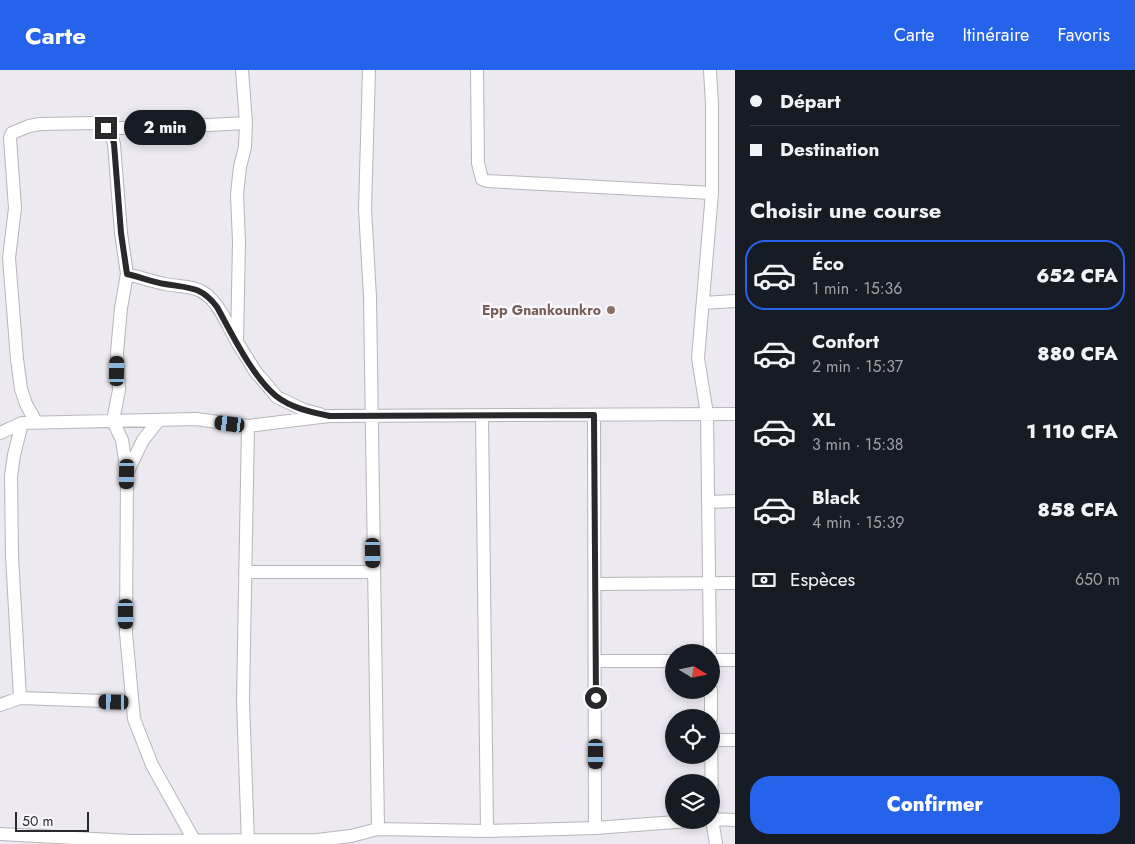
<!DOCTYPE html>
<html lang="fr">
<head>
<meta charset="utf-8">
<style>
	body { margin:0; font-family:Jost,sans-serif; background:#20242c; color:#f1f3f6; height:100vh; display:flex; flex-direction:column; font-size:19px; white-space:nowrap }
	* { box-sizing:border-box; margin:0 }
	p { font-size:16px; color:#9ea1a6 }
	.icon { flex:none; width:28px; height:28px; fill:none; stroke:currentColor; stroke-width:2; stroke-linecap:round; stroke-linejoin:round }
	.map { position:relative; flex:1; overflow:hidden }
	.side { display:flex; flex-direction:column; background:#171b24; width:400px }
	.side>* { flex:none }
	.guide { display:grid; align-content:center; height:110px; padding:0 15px; background:#171b24 }
	.needle { width:32px; rotate:100deg }
	.controls { position:absolute; left:665px; top:574px; display:grid; gap:10px }
	.controls a { display:grid; place-items:center; width:55px; height:55px; border-radius:50%; background:#171b24; box-shadow:0 2px 8px #0003; font-size:25px }
	.scale { position:absolute; left:15px; bottom:12px; width:74px; box-sizing:border-box; padding-left:5px; border:2px solid #29282a; border-top:0; font-size:14px; line-height:18px; white-space:nowrap; color:#29282a; -webkit-text-stroke:4px #f9f6fd; paint-order:stroke }
	.end { position:absolute; width:22px; height:22px; margin:-11px; border:6px solid #29282a; background:#fff; box-shadow:0 0 0 2px #fff }
	.from { border-radius:50% }
	.bubble { position:absolute; height:35px; border-radius:18px; background:#171b24; box-shadow:0 2px 8px #0003; font-size:16px; font-weight:800; line-height:35px; text-align:center }
	.car { position:absolute; width:15px; height:30px; margin:-15px -8px; border-radius:6px; box-shadow:0 0 4px 1px #0007; background:linear-gradient(#222 24%,#8ab4d8 0 40%,#222 0 76%,#8ab4d8 0 86%,#222 0) }
	.guide b { display:flex; align-items:center; gap:18px; height:48px; font-size:19px }
	.guide b+b { border-top:1px solid #363941 }
	.guide i { width:12px; height:12px; background:#f1f3f6 }
	ul { padding:0; list-style:none }
	li { display:flex; align-items:center; gap:15px; height:70px; margin:0 10px 8px; padding:0 5px; border:2px solid transparent; border-radius:20px }
	li div { flex:1 }
	li b { display:block; font-size:19px }
	li em { font-style:normal; font-weight:800 }
	li.selected { border-color:#2563eb }
	li>.icon { width:45px; height:45px; stroke-width:1.5 }
	h2 { padding:0 15px; font-size:22px; line-height:60px }
	.pay { display:flex; align-items:center; gap:12px; height:55px; padding:0 15px; font-size:19px }
	.pay p { margin-inline-start:auto }
	.cta { display:flex; gap:10px; margin-top:auto; padding:10px 15px }
	.cta a { flex:1; height:58px; border-radius:20px; background:#2563eb; color:#fff; font-size:20px; font-weight:800; line-height:58px; text-align:center }
	header { display:flex; align-items:center; gap:30px; box-sizing:border-box; height:70px; padding:0 25px; background:#2563eb; color:#fff }
	header strong { font-size:24px }
	nav { display:flex; gap:28px; margin-inline-start:auto; font-size:18px }
	main { display:flex; flex:1; min-height:0 }
	.map>svg:first-child { display:block }
	.lines { fill:none; stroke-linecap:round; stroke-linejoin:round }
	.minor-casing { stroke:#b7b4bb; stroke-width:14 }
	.minor { stroke:#fff; stroke-width:12 }
	.route { stroke:#29282a; stroke-width:6 }
	.education-dot { fill:#8d6e63; stroke:#f9f6fd; stroke-width:2 }
	.labels { text-anchor:middle; dominant-baseline:central; stroke-width:5; stroke-linejoin:round; paint-order:stroke }
	.education-label { font-size:14px; font-weight:bold; fill:#785e54; stroke:#f9f6fd; text-anchor:end }
</style>
</head>
<body>
<header>
<strong>Carte</strong>
<nav><a>Carte</a><a>Itinéraire</a><a>Favoris</a></nav>
</header>
<main>
<div class="map">
<svg width="735" height="774" viewBox="0 0 735 774">
	<rect width="100%" height="100%" fill="#ece9f0"/>
	<g class="lines">
		<defs>
			<path id="minor" d="M242 0 246 53 245 77 240 97 237 124 239 172 237 272 255 301 277 327 304 340 320 344
				M369 0 365 139 370 227 378 759
				M477 0 478 93 482 109 487 111 712 123
				M710 0 712 34V123L698 288 707 344 710 582
				M106 58H152L246 53
				M127 204C139 207 152 211 165 214 180 217 196 215 208 226 221 237 229 258 237 272
				M703 233 735 231
				M594 345 595 758
				M482 346 487 761
				M36 352 26 334 21 319 17 289 9 188 15 138 10 68 12 63 29 56 40 54 96 53C107 58 111 63 114 74L121 163 127 204 121 238 117 282 119 320 113 351 122 370 127 403 126 563 134 649 152 695 194 770
				M248 356 243 630 248 774
				M0 363 22 353 196 349 248 356 329 346 735 344
				M127 403 143 370 159 350
				M708 432 735 431
				M245 502H374
				M595 514 735 513
				M711 590H735
				M596 591H674
				M711 620V648
				M20 628 12 486 11 406 14 385 22 353
				M0 635 20 628 132 632
				M711 659 712 749 716 774
				M711 670H735
				M711 749 735 750
				M0 764 131 771 317 770 351 766 378 759 487 761 595 758 703 750"/>
		</defs>
		<use href="#minor" class="minor-casing"/>
		<use href="#minor" class="minor"/>
	</g>
	<g class="lines">
		<path class="route" d="M106 58 112 65 114 74 121 163 127 204C140 207 153 212 165 214 189 218 201 216 217 237 232 264 252 306 276 326 291 338 311 342 330 346L594 345 596 628"/>
	</g>
	<circle class="education-dot" cx="611" cy="240" r="5"/>
	<g class="labels">
		<g class="education-label">
			<text x="601" y="240">Epp Gnankounkro</text>
		</g>
	</g>
</svg>
<div class="controls">
<a><svg class="needle" viewBox="-14 -14 28 28"><path d="M0-13l5 13h-10z" fill="#e53935"/><path d="M0 13l5-13h-10z" fill="#9ea1a6"/></svg></a>
<a><svg class="icon" aria-label="locate" viewBox="0 0 24 24"><circle cx="12" cy="12" r="6"/><path d="M12 2v4M12 18v4M2 12h4M18 12h4"/></svg></a>
<a><svg class="icon" aria-label="layers" viewBox="0 0 24 24"><path d="M12 4l9 5-9 5-9-5zM3 14l9 5 9-5"/></svg></a>
</div>
<div class="scale">50 m</div>
<i class="end from" style="left:596px;top:628px"></i>
<i class="end" style="left:106px;top:58px"></i>
<div class="bubble" style="left:124px;top:40px;width:82px">2 min</div>
<i class="car" style="left:117px;top:301px;rotate:1deg"></i>
<i class="car" style="left:230px;top:354px;rotate:277deg"></i>
<i class="car" style="left:127px;top:404px;rotate:181deg"></i>
<i class="car" style="left:373px;top:483px;rotate:179deg"></i>
<i class="car" style="left:126px;top:544px;rotate:180deg"></i>
<i class="car" style="left:114px;top:632px;rotate:271deg"></i>
<i class="car" style="left:596px;top:684px;rotate:180deg"></i>
</div>
<section class="side">
<div class="guide">
<b><i class="from"></i>Départ</b>
<b><i></i>Destination</b>
</div>
<h2>Choisir une course</h2>
<ul>
<li class="selected"><svg class="icon" aria-label="car" viewBox="0 0 24 24"><path d="M5 17H2v-5l4-1 3-4h7l3 4 3 1v5h-3M9 17h6M6 11h13"/><circle cx="7" cy="17" r="2"/><circle cx="17" cy="17" r="2"/></svg><div><b>Éco</b><p>1 min · 15:36</p></div><em>652 CFA</em></li>
<li><svg class="icon" aria-label="car" viewBox="0 0 24 24"><path d="M5 17H2v-5l4-1 3-4h7l3 4 3 1v5h-3M9 17h6M6 11h13"/><circle cx="7" cy="17" r="2"/><circle cx="17" cy="17" r="2"/></svg><div><b>Confort</b><p>2 min · 15:37</p></div><em>880 CFA</em></li>
<li><svg class="icon" aria-label="car" viewBox="0 0 24 24"><path d="M5 17H2v-5l4-1 3-4h7l3 4 3 1v5h-3M9 17h6M6 11h13"/><circle cx="7" cy="17" r="2"/><circle cx="17" cy="17" r="2"/></svg><div><b>XL</b><p>3 min · 15:38</p></div><em>1 110 CFA</em></li>
<li><svg class="icon" aria-label="car" viewBox="0 0 24 24"><path d="M5 17H2v-5l4-1 3-4h7l3 4 3 1v5h-3M9 17h6M6 11h13"/><circle cx="7" cy="17" r="2"/><circle cx="17" cy="17" r="2"/></svg><div><b>Black</b><p>4 min · 15:39</p></div><em>858 CFA</em></li>
</ul>
<div class="pay"><svg class="icon" aria-label="cash" viewBox="0 0 24 24"><path d="M3 7h18v10H3z"/><circle cx="12" cy="12" r="2"/></svg>Espèces<p>650 m</p></div>
<div class="cta"><a>Confirmer</a></div>
</section>
</main>
</body>
</html>
